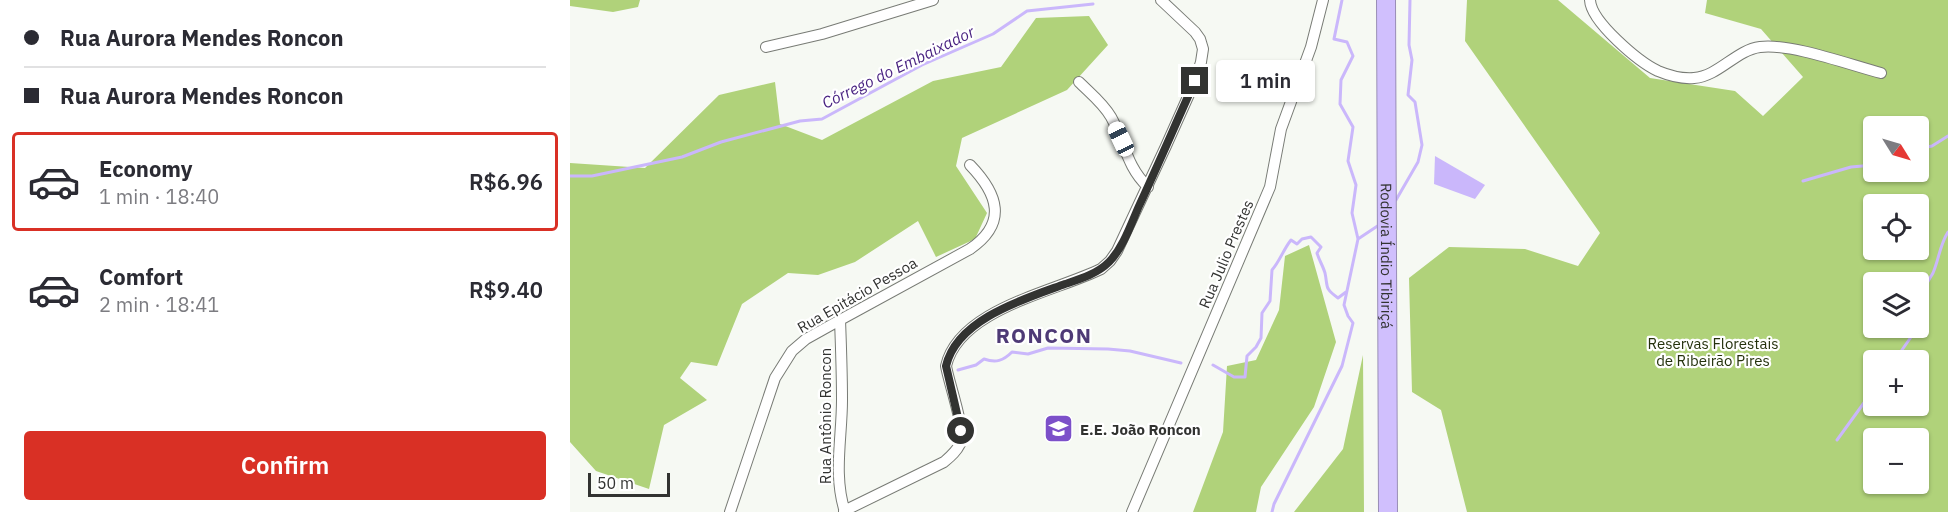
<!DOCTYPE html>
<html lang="en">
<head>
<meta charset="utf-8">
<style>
	body { margin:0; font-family:"IBM Plex Sans",sans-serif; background:#f2f2f3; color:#2b2b33; height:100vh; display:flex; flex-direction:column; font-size:22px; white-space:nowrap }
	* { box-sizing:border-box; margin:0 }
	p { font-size:20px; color:#7c7c81 }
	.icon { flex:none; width:33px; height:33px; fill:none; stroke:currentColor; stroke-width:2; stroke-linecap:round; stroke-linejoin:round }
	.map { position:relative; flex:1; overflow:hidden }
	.side { display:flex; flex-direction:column; background:#fff; width:570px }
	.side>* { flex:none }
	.guide { display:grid; align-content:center; height:132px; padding:0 24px; background:#fff }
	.needle { width:39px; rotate:127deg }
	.fabs { position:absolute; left:1293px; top:116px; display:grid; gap:12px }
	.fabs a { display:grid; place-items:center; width:66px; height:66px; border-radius:6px; background:#fff; box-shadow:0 2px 4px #0004; font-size:30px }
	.scale { position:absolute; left:18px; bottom:15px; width:82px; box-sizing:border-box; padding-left:6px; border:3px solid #323331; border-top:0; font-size:16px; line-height:21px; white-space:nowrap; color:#323331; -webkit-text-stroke:4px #fff; paint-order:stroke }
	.end { position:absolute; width:27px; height:27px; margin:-14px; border:8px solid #323331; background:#fff; box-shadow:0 0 0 3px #fff }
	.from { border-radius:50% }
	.bubble { position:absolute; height:42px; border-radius:6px; background:#fff; box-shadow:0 2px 4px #0004; font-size:20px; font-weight:600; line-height:42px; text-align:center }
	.car { position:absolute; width:18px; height:36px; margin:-18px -9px; border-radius:8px; box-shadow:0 0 4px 2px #0007; background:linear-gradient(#fff 24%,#345 0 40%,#fff 0 76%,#345 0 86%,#fff 0) }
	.guide b { display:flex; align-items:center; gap:21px; height:57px; font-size:22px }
	.guide b+b { border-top:2px solid #e1e1e2 }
	.guide i { width:15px; height:15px; background:#2b2b33 }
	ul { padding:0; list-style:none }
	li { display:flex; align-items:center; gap:18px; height:99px; margin:0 12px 9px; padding:0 12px; border:3px solid transparent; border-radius:6px }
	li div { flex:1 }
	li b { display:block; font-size:22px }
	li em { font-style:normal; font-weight:600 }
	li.on { border-color:#d93025 }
	li>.icon { width:54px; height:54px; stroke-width:1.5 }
	.primary-button { display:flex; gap:12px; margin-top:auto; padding:12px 24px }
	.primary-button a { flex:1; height:69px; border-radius:6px; background:#d93025; color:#fff; font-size:24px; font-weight:600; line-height:69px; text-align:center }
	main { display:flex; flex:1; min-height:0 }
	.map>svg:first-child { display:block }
	.forest { fill:#b0d27a; fill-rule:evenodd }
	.water { fill:#cab7fb }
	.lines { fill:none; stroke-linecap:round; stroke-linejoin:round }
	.stream { stroke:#cab7fb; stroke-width:3 }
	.street-casing { stroke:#787b75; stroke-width:12 }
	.highway-casing { stroke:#998eb6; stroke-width:20 }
	.street { stroke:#fff; stroke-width:10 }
	.highway { stroke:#d0bffd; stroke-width:18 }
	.route { stroke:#323331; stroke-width:8 }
	.labels { text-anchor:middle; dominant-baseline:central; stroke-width:4.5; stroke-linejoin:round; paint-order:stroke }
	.street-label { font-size:15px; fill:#323331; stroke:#fff }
	.park-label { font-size:15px; fill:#25320d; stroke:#fff }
	.poi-label { font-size:15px; font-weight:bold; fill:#323331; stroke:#fff; text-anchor:start }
	.water-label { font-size:16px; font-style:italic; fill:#461f7f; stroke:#fff }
	.district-label { font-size:21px; font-weight:bold; letter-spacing:1.5px; fill:#4e3a76; stroke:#fff }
</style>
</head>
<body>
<main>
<section class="side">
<div class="guide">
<b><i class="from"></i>Rua Aurora Mendes Roncon</b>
<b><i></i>Rua Aurora Mendes Roncon</b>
</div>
<ul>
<li class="on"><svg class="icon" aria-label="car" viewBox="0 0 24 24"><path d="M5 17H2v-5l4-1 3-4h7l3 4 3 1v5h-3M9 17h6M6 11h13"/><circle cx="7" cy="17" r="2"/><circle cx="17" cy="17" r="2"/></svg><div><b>Economy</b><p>1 min · 18:40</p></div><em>R$6.96</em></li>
<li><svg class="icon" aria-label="car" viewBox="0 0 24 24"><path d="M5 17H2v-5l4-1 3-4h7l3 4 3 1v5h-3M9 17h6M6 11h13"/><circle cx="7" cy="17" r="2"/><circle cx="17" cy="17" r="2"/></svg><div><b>Comfort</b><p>2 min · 18:41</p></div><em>R$9.40</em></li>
</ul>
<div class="primary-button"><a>Confirm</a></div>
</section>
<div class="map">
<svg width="1378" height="512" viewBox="0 0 1378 512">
	<rect width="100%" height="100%" fill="#f6f9f3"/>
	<path class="forest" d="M0 0H70L68 7 43 12 0 6Z
		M897 0H988L1080 78 1165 91 1193 116 1233 77 1191 29 1135 13 1137 0H1378V512H897L871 410 842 392 839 278 879 247 955 249 1008 266 1030 233 895 41ZM1304 126H1348V171H1304ZM1304 204H1348V249H1304ZM1304 282H1348V327H1304ZM1304 360H1348V405H1304ZM1304 438H1348V483H1304Z
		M519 16 538 45 497 90 392 138 386 166 417 213 405 239 366 257 348 221 285 262 248 275 218 273 172 304 147 366 121 362 110 378 137 400 94 425 79 489 26 471 0 442V163L75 168 149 95 205 82 210 124 252 140 363 81 431 67 466 18Z
		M739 245 766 342 744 407 691 487 686 512H623L653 432 657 366 686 360 709 310 715 256Z
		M793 355 794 512H724L773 449Z"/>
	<path class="water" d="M865 156 915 185 905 199 864 184Z"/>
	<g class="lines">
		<path class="stream" d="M1348 149 1362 146 1378 136
			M0 176H22L112 157 151 142 230 121 252 119 352 65 423 34 457 11 523 4
			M1233 181 1281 167 1304 165
			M826 200 848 162 852 145 845 102 838 95 842 60 839 45 840 0
			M788 239 809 225
			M1348 304C1351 292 1357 283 1363 273 1369 259 1370 244 1378 232
			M1325 360 1341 337 1343 327
			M643 365 664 377H675L677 356 686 347 691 338 692 313 700 301 702 270C710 261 713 250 721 240L727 244 732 239 741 237 751 247 747 253C749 260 753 266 755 273 758 287 754 288 768 298L776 292
			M388 370 406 365 414 359C426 363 433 361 442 352L458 354 478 348 538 349 560 351 611 363
			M1267 440 1304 389
			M702 512 704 504 772 366 783 323 778 316 774 305 788 239 782 213 786 185 778 161 783 127 770 104 771 80 783 56 777 42 764 39 772 0"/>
		<defs>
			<path id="street" d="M1020 0C1021 22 1069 62 1088 71 1100 76 1112 79 1124 78 1149 76 1166 50 1190 47 1221 43 1280 65 1311 73
				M196 47 252 34 363 0
				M509 82C520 93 533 103 541 117 555 142 556 166 578 187
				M270 320C271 346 272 373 272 400 272 438 263 475 275 512
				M274 511 374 462C381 456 386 452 390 444 396 429 379 384 376 366 389 309 484 292 531 269L540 261 547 251 596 146 625 81 631 62 633 49 630 39 625 32 591 0
				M160 512 205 378 222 351 236 339 270 320 400 249C438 223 428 194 400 165
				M562 512 700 187 711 129 741 47 753 0"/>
			<g id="highway">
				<path id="s1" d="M816 0 818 512"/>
			</g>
		</defs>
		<use href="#street" class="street-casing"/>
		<use href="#highway" class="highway-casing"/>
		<use href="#street" class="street"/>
		<use href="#highway" class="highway"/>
	</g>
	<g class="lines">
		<path class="route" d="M391 431 376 366C387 319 454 299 495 284 510 279 527 274 539 262 553 248 561 224 569 206 588 165 606 123 625 81"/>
	</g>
	<defs>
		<symbol id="school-square" viewBox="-11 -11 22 22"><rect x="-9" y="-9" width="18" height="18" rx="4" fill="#7c50c9" stroke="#fff"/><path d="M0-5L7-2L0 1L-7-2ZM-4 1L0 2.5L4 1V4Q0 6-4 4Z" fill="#fff"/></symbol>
	</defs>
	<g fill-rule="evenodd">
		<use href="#school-square" x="472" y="412" width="33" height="33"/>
	</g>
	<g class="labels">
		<g class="street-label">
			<text transform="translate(656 254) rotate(-67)">Rua Julio Prestes</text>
			<text stroke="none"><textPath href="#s1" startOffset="256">Rodovia Índio Tibiriçá</textPath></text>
			<text transform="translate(287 295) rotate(-30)">Rua Epitácio Pessoa</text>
			<text transform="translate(255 416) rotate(-90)">Rua Antônio Roncon</text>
		</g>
		<g class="park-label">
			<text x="1143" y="343">Reservas Florestais<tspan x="1143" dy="17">de Ribeirão Pires</tspan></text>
		</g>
		<g class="poi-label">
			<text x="510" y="429">E.E. João Roncon</text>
		</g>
		<g class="water-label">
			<text transform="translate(328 67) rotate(-26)">Córrego do Embaixador</text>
		</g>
		<g class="district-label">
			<text x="474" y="335">RONCON</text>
		</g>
	</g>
</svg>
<div class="fabs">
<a><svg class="needle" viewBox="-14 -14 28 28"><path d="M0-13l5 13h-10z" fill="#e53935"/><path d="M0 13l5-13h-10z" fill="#7c7c81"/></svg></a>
<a><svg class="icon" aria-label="locate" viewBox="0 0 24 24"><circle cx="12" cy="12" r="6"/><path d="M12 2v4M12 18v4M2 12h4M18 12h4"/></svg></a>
<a><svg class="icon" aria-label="layers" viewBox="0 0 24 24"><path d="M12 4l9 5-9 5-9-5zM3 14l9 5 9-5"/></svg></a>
<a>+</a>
<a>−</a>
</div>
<div class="scale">50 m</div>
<i class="end from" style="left:391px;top:431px"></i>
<i class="end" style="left:625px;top:81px"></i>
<div class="bubble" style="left:646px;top:60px;width:99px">1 min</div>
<i class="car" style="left:551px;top:139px;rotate:335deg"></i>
</div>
</main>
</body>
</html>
